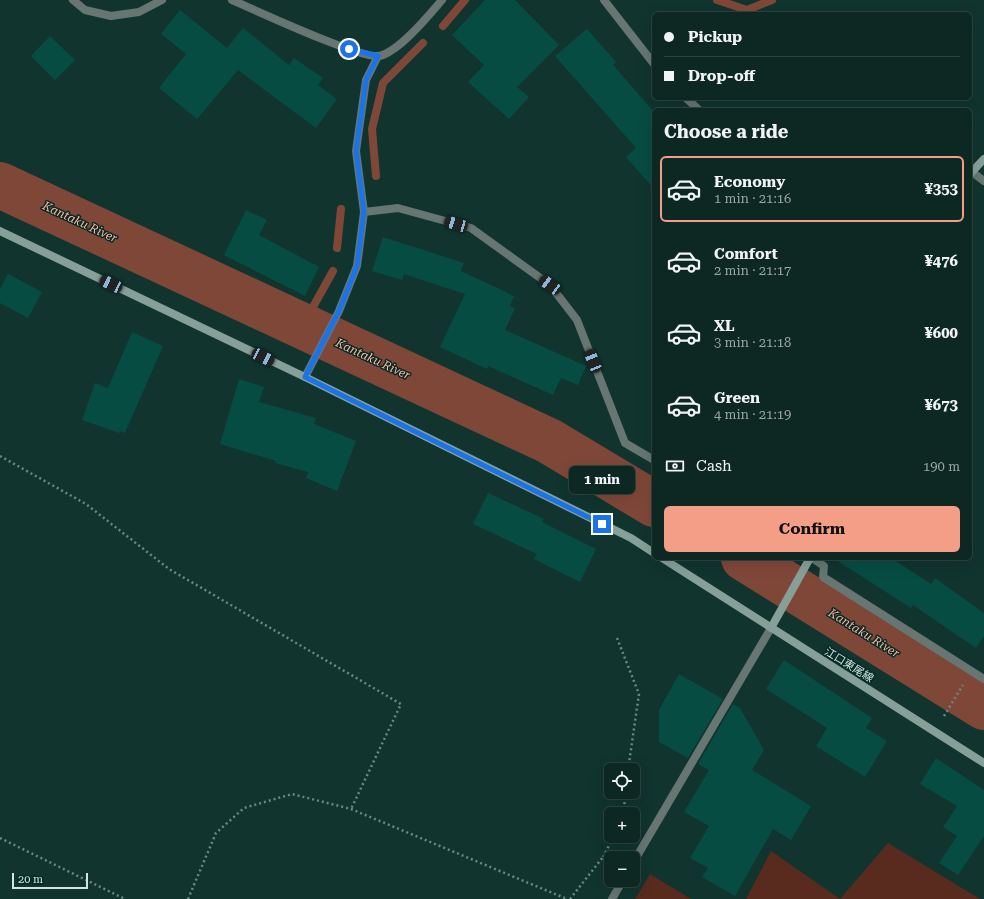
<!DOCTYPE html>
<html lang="en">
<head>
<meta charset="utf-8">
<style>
	body { margin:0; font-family:"Roboto Serif","Noto Sans JP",serif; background:#1b3330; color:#f1f3f6; height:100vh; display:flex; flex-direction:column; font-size:15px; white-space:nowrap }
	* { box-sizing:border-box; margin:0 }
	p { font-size:13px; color:#9aa5a6 }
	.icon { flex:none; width:22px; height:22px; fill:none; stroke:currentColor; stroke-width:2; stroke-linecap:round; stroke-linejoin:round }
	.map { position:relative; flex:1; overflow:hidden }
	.drawer { position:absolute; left:652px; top:108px; width:320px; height:452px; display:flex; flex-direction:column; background:#0d2723; border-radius:6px; box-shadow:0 4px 16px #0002,0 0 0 1px #2d4441 }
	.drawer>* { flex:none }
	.banner { position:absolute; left:652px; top:12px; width:320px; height:88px; border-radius:6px; box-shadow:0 4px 16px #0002,0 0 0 1px #2d4441; display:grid; align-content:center; height:88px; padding:0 12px; background:#0d2723 }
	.tools { position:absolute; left:604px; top:763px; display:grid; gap:8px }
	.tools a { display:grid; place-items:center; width:36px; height:36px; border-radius:6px; background:#0d2723; box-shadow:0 4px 16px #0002,0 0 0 1px #2d4441; font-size:20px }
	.scale { position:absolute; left:12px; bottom:10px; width:76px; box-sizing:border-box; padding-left:4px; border:2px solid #d1e4e0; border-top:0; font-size:11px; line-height:14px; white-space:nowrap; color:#d1e4e0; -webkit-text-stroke:3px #062a25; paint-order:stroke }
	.end { position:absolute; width:18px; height:18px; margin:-9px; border:5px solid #1a73e8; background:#fff; box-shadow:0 0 0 2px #fff }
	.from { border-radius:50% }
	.bubble { position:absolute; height:28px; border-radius:6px; background:#0d2723; box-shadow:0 4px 16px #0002,0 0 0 1px #2d4441; font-size:13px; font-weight:700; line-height:28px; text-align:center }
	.car { position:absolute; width:12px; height:24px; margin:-12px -6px; border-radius:5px; box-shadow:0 0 3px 1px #0007; background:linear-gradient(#222 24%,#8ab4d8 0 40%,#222 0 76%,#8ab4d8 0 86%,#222 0) }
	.banner b { display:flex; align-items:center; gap:14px; height:38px; font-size:15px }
	.banner b+b { border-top:1px solid #2d4441 }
	.banner i { width:10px; height:10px; background:#f1f3f6 }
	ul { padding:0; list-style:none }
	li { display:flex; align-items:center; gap:12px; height:66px; margin:0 8px 6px; padding:0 4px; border:2px solid transparent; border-radius:6px }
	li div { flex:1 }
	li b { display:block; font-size:15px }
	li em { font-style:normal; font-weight:700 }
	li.active { border-color:#f49e87 }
	li>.icon { width:36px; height:36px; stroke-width:1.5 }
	h2 { padding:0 12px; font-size:18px; line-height:48px }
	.pay { display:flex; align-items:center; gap:10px; height:44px; padding:0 12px; font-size:15px }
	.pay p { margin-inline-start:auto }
	.primary-button { display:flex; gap:8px; margin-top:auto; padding:8px 12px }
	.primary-button a { flex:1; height:46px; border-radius:6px; background:#f49e87; color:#111; font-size:16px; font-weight:700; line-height:46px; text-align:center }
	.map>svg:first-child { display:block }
	.green { fill:#592a1e }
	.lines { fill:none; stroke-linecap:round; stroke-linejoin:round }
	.stream { stroke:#7f4738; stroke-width:8 }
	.river { stroke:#7f4738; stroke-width:46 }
	.building { fill:#074c43 }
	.path { stroke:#6c8883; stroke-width:2.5; stroke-dasharray:2 3; stroke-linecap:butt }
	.street { stroke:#677672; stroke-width:8 }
	.secondary { stroke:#869f99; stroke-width:8 }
	.route { stroke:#1a73e8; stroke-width:5 }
	.labels { text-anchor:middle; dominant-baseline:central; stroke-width:3; stroke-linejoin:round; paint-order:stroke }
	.street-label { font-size:11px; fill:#d1e4e0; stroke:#062a25 }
	.water-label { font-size:12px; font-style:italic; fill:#fdb5a2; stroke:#062a25 }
</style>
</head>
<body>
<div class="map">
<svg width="984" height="899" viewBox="0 0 984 899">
	<rect width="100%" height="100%" fill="#11342f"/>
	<path class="green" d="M888 843 980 899H746L771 851 840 899Z
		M650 874 691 899H635Z"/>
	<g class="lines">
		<path class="stream" d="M717 0 747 10 772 0
			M443 26 465 0
			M376 176 372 129 383 83 423 43
			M337 248 341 209
			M303 325 333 271"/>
		<path class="river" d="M0 185 549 441 654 504
			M744 558 984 707"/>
	</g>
	<path class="building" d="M485 0H515L559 45 517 87 529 97 509 119 468 82 484 65 452 35Z
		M180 10 227 48 243 28 289 65 294 58 323 78 318 85 337 99 316 128 238 70 197 119 159 88 186 54 161 34Z
		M587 29 616 62 613 65 654 112V189L626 157 636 148 555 56Z
		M50 36 75 60 55 80 31 56Z
		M246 210 267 220 259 235 319 267 305 296 224 255Z
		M383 237 464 263 461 271 514 296 510 306 515 308 505 330 586 366 578 385 561 378 553 395 488 366 487 369 440 347 465 294 404 274 402 280 372 271Z
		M8 274 42 292 28 318 0 303V289Z
		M132 332 163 346 125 433 120 431 119 433 82 420 95 383 108 388Z
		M239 379 264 387 259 402 316 418 314 424 356 441 337 491 306 478 308 472 275 463 276 461 220 444Z
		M488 493 544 519 542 522 596 549 580 582 534 559 537 554 473 524Z
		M833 558H891L931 584 935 578 984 613V636L976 648 913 605 911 608Z
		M784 660 872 718 866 728 887 741 865 777 816 746 827 728 766 689Z
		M679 674 723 699 688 758 659 742V710Z
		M733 704 740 708 764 750 752 770 811 806 791 840 773 829 735 896 702 877 708 868 690 858 709 826 684 812 709 770 698 764Z
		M936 758 984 790V836L958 875 939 863 957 836 943 827 957 806 920 784Z"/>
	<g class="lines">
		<path class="path" d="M0 456 86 504 169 569 401 704 351 809
			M617 638 639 694 628 770
			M944 716 963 685
			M623 814 626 792
			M0 838 125 899
			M603 857 614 836
			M188 899 216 833 244 808 292 794 351 809 567 899
			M570 899 603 857 611 859"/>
		<path class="street" d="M73 0 85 10 111 16 139 12 162 0
			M232 0C255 10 360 59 379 56 399 52 429 15 442 0
			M604 0 654 64
			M686 98 699 110
			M972 172 984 181
			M364 212 398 208 471 228 550 285 577 320 625 443 654 460
			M305 377 339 311 357 266 364 212 356 151 366 80 378 56
			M812 558 824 566 823 577 984 679
			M633 863 771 628
			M612 899 623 880"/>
		<path class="secondary" d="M970 174 984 159
			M0 231 305 377 631 538 654 553
			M662 558 984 763
			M771 628 810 558"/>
	</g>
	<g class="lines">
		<path class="route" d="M349 49 378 56 366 80 356 151 364 212 357 266 339 311 305 377 602 524"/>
	</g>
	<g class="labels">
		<g class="street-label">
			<text transform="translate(849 665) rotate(32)">江口東尾線</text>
		</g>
		<g class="water-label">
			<text transform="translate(80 222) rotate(25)">Kantaku River</text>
			<text transform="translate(373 359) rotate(25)">Kantaku River</text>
			<text transform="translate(864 633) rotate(32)">Kantaku River</text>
		</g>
	</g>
</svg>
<div class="tools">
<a><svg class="icon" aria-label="locate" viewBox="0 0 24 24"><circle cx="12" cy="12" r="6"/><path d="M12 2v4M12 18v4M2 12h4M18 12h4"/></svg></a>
<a>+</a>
<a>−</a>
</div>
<div class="scale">20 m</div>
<i class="end from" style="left:349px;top:49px"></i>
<i class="end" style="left:602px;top:524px"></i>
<div class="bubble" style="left:569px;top:466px;width:66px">1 min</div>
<i class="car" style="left:456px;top:224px;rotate:286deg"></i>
<i class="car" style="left:111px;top:284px;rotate:295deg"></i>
<i class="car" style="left:550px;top:285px;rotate:306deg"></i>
<i class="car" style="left:263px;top:357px;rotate:116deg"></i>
<i class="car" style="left:593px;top:361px;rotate:338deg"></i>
<div class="banner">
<b><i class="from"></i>Pickup</b>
<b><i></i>Drop-off</b>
</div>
<section class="drawer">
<h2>Choose a ride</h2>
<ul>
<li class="active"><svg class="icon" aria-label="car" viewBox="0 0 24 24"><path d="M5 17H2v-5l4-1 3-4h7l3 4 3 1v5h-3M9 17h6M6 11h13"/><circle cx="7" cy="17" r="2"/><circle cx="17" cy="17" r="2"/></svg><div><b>Economy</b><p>1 min · 21:16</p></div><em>¥353</em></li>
<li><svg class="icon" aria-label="car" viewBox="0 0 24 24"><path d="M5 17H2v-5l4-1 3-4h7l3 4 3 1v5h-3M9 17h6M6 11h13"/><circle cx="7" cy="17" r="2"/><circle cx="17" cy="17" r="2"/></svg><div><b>Comfort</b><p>2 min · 21:17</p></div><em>¥476</em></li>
<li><svg class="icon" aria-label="car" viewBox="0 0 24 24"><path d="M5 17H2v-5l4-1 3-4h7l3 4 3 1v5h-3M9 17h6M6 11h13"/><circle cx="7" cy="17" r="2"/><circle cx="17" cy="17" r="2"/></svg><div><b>XL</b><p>3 min · 21:18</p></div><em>¥600</em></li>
<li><svg class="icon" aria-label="car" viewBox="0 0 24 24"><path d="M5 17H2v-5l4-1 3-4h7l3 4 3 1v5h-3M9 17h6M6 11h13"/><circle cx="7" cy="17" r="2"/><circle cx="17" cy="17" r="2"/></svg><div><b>Green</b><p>4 min · 21:19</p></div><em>¥673</em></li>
</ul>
<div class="pay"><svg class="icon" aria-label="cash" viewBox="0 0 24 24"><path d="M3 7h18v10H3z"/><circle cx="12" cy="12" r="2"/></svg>Cash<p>190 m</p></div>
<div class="primary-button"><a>Confirm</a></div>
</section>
</div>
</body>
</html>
